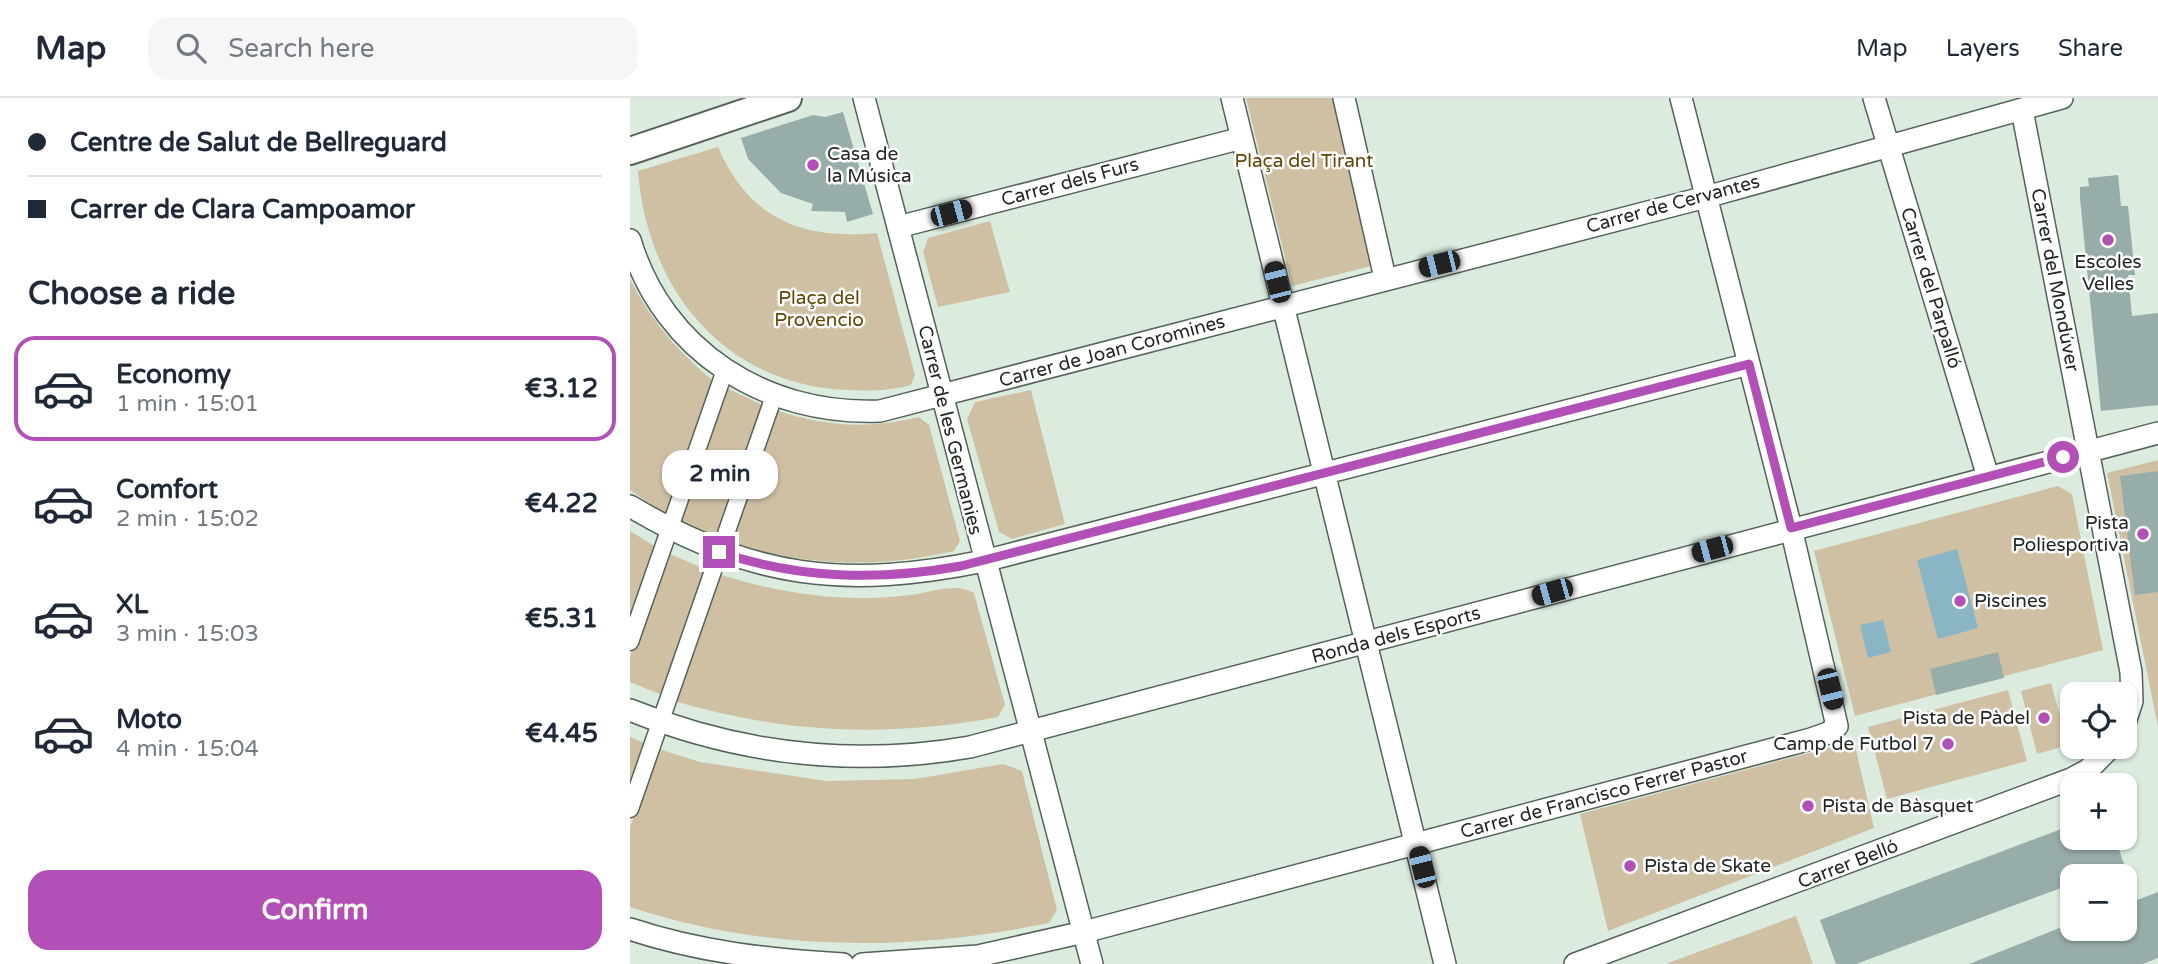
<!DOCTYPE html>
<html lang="en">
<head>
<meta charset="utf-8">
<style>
	body { margin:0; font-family:"Varela Round",sans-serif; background:#f6f6f7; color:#1f2937; height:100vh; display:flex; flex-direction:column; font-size:26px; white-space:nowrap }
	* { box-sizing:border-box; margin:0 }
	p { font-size:23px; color:#747a83 }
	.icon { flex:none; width:38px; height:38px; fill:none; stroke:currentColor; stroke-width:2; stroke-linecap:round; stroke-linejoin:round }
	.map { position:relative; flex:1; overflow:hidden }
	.side { display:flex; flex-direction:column; background:#fff; width:630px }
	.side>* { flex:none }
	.guide { display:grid; align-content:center; height:154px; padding:0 28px; background:#fff }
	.tools { position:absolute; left:1430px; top:584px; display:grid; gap:14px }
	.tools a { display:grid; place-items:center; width:77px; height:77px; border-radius:14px; background:#fff; box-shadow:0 2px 5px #0004; font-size:35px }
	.end { position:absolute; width:32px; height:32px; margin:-16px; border:9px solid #b350b7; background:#fff; box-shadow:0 0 0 4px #fff }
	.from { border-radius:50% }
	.bubble { position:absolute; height:49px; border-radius:21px; background:#fff; box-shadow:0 2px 5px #0004; font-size:23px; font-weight:700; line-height:49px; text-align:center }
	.car { position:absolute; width:21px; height:42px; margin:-21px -10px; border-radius:9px; box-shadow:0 0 5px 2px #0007; background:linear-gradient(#222 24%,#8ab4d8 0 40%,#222 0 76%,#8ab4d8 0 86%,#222 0) }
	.guide b { display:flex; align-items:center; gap:24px; height:66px; font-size:26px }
	.guide b+b { border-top:2px solid #e0e1e3 }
	.guide i { width:18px; height:18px; background:#1f2937 }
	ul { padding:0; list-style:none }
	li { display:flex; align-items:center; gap:21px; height:105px; margin:0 14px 10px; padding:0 14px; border:4px solid transparent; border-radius:21px }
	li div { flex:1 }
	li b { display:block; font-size:26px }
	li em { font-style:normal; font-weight:700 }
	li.on { border-color:#b350b7 }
	li>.icon { width:63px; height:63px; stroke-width:1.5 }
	h2 { padding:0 28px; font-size:32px; line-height:84px }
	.primary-button { display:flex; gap:14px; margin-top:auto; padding:14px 28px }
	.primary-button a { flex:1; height:80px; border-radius:21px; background:#b350b7; color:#fff; font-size:28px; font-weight:700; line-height:80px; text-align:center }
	header { display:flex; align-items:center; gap:42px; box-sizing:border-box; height:98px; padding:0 35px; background:#fff; border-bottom:2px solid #e0e1e3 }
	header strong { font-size:33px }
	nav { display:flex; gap:38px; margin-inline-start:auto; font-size:24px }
	.search { width:490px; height:63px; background:#f6f6f7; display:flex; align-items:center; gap:18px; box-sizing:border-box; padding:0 24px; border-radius:21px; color:#747a83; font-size:26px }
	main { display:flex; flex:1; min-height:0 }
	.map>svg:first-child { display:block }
	.green { fill:#cfc0a4 }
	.water { fill:#89b5c5 }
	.building { fill:#97adaa }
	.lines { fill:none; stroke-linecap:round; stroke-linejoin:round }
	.pedestrian-casing { stroke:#546257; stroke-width:19 }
	.minor-casing { stroke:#546257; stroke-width:24 }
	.tertiary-casing { stroke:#546257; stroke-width:30 }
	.pedestrian { stroke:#fff; stroke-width:16 }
	.minor { stroke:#fff; stroke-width:21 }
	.tertiary { stroke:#fff; stroke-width:26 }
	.route { stroke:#b350b7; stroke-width:9 }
	.poi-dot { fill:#b350b7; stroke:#fff; stroke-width:2.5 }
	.labels { text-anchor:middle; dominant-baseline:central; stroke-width:5; stroke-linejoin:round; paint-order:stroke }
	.poi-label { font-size:19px; fill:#212722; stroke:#fff; text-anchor:start }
	.park-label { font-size:19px; fill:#614605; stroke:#fff }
	.street-label { font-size:19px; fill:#212722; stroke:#fff }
</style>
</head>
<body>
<header>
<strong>Map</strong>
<div class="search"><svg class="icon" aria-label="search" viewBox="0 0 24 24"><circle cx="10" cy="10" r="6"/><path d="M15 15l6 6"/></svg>Search here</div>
<nav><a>Map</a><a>Layers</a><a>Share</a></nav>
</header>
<main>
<section class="side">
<div class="guide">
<b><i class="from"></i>Centre de Salut de Bellreguard</b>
<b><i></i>Carrer de Clara Campoamor</b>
</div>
<h2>Choose a ride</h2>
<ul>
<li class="on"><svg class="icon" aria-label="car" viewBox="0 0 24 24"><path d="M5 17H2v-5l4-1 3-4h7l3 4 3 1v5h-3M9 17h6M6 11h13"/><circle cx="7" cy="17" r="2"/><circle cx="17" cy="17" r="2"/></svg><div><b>Economy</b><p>1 min · 15:01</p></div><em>€3.12</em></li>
<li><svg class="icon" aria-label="car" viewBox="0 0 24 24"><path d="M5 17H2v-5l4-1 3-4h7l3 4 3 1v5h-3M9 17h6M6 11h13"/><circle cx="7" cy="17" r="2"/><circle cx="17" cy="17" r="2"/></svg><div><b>Comfort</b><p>2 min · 15:02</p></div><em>€4.22</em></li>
<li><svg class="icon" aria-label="car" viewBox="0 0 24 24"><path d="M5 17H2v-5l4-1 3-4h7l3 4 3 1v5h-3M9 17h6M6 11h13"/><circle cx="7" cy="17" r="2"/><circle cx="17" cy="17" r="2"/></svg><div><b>XL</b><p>3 min · 15:03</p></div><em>€5.31</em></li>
<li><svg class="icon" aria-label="car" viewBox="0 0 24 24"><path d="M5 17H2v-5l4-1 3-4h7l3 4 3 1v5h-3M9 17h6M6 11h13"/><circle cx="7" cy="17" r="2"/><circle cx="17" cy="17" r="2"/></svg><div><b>Moto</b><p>4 min · 15:04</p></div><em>€4.45</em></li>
</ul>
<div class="primary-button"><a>Confirm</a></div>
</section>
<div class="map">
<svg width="1528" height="866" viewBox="0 0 1528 866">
	<rect width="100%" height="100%" fill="#dbecdf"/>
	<path class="green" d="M616 0H702L741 168 662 188Z
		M88 49C119 121 172 142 247 135L285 277 281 287C260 293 239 293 217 292 94 287 17 191 8 73Z
		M360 123 380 194 308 209 293 154 298 140Z
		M0 181C21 223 49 255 85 284L38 418 0 392Z
		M95 289 136 309 89 440 49 422Z
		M401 292 435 426 382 441 369 434 337 321 345 304Z
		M146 312C195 329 239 331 289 319L299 327 330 443 324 453C246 471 175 468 99 444Z
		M1528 362V629L1477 375Z
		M1428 388 1442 396 1473 552 1225 618 1184 453Z
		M0 433 26 449 0 526Z
		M37 455 78 472 34 598 0 584V559Z
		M88 476C152 496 215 505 281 497 303 494 325 484 344 495L375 607 368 619C257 640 152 635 44 603Z
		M1421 585 1438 647 1407 656 1391 593Z
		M1378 592 1397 663 1257 701 1238 629Z
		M0 639 17 646 0 695Z
		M1224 643 1244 730 978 833 950 716Z
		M29 651 70 664 196 683 285 681 373 666 392 673 427 812 419 825C280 854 136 854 0 809V729Z
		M1166 818 1183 866H1038V865Z"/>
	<path class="water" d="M1327 451 1348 530 1308 541 1287 462Z
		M1253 522 1261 554 1238 560 1230 527Z"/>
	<path class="building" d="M213 14 243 116 217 124 215 114 181 113 183 106 151 95 118 61 111 40 183 17 195 19Z
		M1488 77 1491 108H1498L1505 177H1498L1502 218 1528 215V307L1471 313 1450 100V89L1459 88 1458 80Z
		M1528 373V494L1505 497 1490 378Z
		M1368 554 1374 580 1306 597 1300 571Z
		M1442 727V740H1485L1494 766 1461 779H1442V786L1226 866H1206L1190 822Z
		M1528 794V860L1513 866H1339L1442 825V831H1494V807Z"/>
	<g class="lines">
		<defs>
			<path id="pedestrian" d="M0 544 95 272
				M0 711 144 298"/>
			<path id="minor" d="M234 0 462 866
				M602 0 815 866
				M714 0 755 180
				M1244 0 1358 379
				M1392 12 1501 574 1502 603 1494 628
				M268 129 612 40
				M0 142C33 253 136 318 250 313L1076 99 1432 0
				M0 408C121 481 217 491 354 463L1119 266
				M0 612C109 656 224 669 340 649L1528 335
				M0 831C69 854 141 862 213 866
				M232 866 348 858 454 834 1181 641 1198 635 1207 628 1161 430 1051 0
				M945 866 1441 681 1458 672 1481 649"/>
			<path id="tertiary" d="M0 53 158 0"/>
		</defs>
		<use href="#pedestrian" class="pedestrian-casing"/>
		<use href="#minor" class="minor-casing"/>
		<use href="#tertiary" class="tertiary-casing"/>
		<use href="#pedestrian" class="pedestrian"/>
		<use href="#minor" class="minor"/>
		<use href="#tertiary" class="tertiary"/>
	</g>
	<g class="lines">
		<path class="route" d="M89 454C169 481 248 483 331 468L1119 266 1161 430 1433 359"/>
	</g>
	<g class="poi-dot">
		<circle cx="183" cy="67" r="7"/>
		<circle cx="1478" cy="142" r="7"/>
		<circle cx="1513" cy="436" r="7"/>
		<circle cx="1330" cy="503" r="7"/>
		<circle cx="1414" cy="620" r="7"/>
		<circle cx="1318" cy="646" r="7"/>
		<circle cx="1178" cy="708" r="7"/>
		<circle cx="1000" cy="768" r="7"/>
	</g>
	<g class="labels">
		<g class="poi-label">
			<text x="197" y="56">Casa de<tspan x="197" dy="22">la Música</tspan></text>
			<text x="1478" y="164" text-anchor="middle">Escoles<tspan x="1478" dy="22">Velles</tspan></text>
			<text x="1499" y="425" text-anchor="end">Pista<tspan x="1499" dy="22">Poliesportiva</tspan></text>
			<text x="1344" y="503">Piscines</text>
			<text x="1400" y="620" text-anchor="end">Pista de Pàdel</text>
			<text x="1304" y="646" text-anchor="end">Camp de Futbol 7</text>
			<text x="1192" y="708">Pista de Bàsquet</text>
			<text x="1014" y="768">Pista de Skate</text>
		</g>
		<g class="park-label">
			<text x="674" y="63">Plaça del Tirant</text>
			<text x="189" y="200">Plaça del<tspan x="189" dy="22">Provencio</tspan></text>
		</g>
		<g class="street-label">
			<text transform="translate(440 84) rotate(-15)">Carrer dels Furs</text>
			<text transform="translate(1043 106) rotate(-15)">Carrer de Cervantes</text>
			<text transform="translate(1425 182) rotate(79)">Carrer del Mondúver</text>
			<text transform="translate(1301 190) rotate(73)">Carrer del Parpalló</text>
			<text transform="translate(482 253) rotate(-15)">Carrer de Joan Coromines</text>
			<text transform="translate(320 332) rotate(76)">Carrer de les Germanies</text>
			<text transform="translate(766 537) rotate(-15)">Ronda dels Esports</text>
			<text transform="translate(974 696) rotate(-15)">Carrer de Francisco Ferrer Pastor</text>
			<text transform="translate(1218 766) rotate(-21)">Carrer Belló</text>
		</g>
	</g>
</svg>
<div class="tools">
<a><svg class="icon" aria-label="locate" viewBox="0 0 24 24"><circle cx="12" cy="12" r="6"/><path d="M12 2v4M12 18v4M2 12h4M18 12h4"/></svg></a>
<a>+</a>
<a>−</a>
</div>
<i class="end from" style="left:1433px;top:359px"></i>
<i class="end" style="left:89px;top:454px"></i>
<div class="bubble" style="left:32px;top:352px;width:116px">2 min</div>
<i class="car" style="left:321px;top:115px;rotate:75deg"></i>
<i class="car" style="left:809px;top:166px;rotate:256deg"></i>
<i class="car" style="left:647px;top:184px;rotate:346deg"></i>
<i class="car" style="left:1082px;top:451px;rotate:255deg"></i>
<i class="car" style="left:922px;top:494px;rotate:254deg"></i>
<i class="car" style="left:1200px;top:591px;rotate:166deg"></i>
<i class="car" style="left:792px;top:769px;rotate:346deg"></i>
</div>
</main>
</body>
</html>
